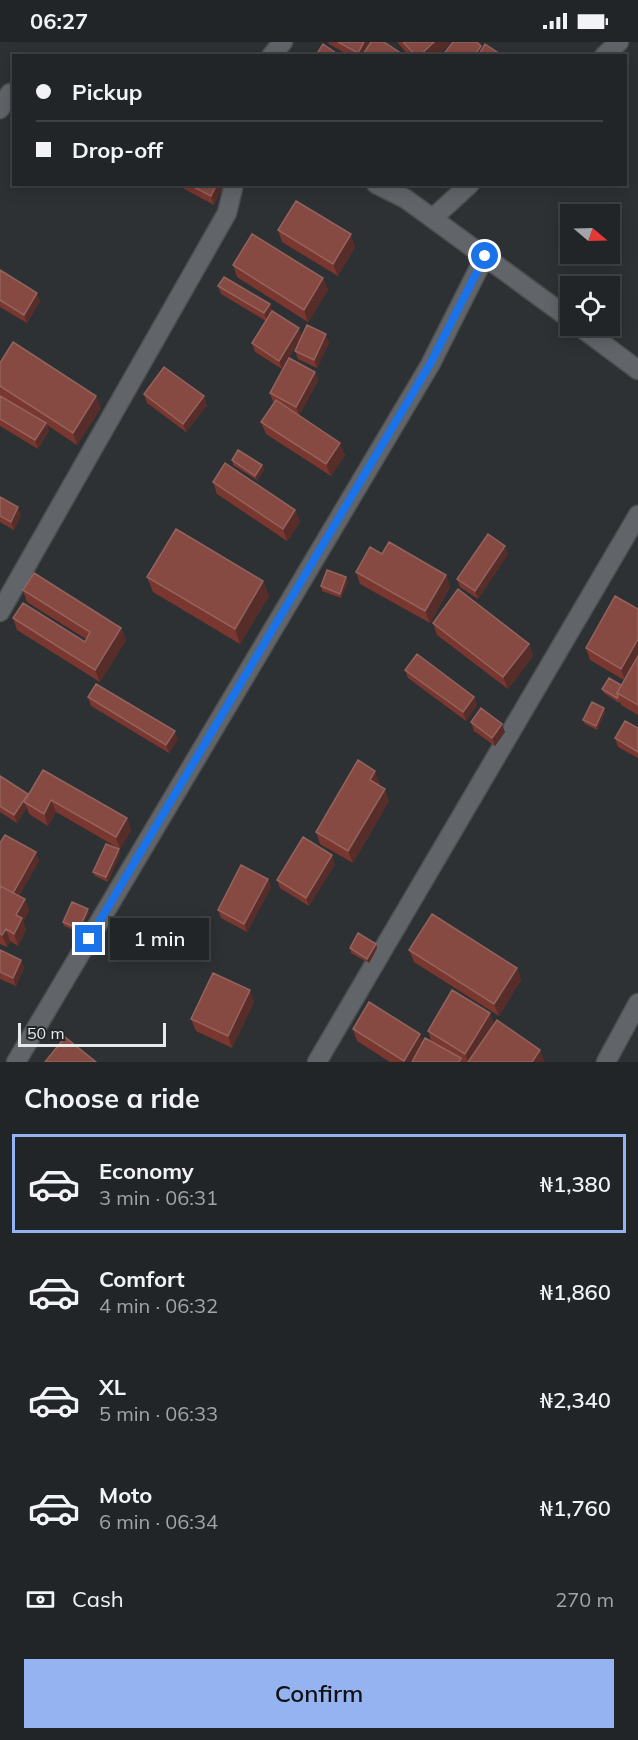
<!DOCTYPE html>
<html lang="en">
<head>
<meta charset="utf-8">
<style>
	body { margin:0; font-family:Mulish,sans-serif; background:#2e3133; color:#f1f3f6; height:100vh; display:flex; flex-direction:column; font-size:22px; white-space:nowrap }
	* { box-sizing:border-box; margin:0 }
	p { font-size:20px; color:#a2a5a7 }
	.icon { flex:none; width:33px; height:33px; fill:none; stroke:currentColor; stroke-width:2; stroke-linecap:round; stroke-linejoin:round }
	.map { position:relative; height:1020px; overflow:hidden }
	.sheet { display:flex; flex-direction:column; background:#222527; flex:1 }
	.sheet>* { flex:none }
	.top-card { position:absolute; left:12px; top:12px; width:615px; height:132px; border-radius:0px; box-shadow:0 3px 15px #0003,0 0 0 2px #3f4244; display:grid; align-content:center; height:132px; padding:0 24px; background:#222527 }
	.needle { width:39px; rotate:109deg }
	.controls { position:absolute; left:560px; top:162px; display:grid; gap:12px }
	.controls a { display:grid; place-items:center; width:60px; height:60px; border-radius:0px; background:#222527; box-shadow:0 3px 15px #0003,0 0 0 2px #3f4244; font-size:30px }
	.scale { position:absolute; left:18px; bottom:15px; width:148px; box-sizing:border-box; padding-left:6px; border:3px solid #e7e9eb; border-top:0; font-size:16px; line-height:21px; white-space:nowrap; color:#e7e9eb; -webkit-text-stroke:4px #23272a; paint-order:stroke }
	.end { position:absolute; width:27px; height:27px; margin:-14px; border:8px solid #1a73e8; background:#fff; box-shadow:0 0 0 3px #fff }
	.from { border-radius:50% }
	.bubble { position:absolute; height:42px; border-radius:0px; background:#222527; box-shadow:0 3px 15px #0003,0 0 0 2px #3f4244; font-size:20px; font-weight:600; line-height:42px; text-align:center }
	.top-card b { display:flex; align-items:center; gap:21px; height:57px; font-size:22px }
	.top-card b+b { border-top:2px solid #3f4244 }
	.top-card i { width:15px; height:15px; background:#f1f3f6 }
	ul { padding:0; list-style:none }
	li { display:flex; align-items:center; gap:18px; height:99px; margin:0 12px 9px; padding:0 12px; border:3px solid transparent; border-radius:0px }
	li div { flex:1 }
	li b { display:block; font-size:22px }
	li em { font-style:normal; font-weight:600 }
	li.current { border-color:#95b2f1 }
	li>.icon { width:54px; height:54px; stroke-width:1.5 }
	h2 { padding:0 24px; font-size:27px; line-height:72px }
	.pay { display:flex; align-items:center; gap:15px; height:66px; padding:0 24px; font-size:22px }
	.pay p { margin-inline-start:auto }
	.button { display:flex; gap:12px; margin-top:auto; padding:12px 24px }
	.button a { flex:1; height:69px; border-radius:0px; background:#95b2f1; color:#111; font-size:24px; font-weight:600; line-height:69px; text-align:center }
	.status { display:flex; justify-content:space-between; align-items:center; height:42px; padding:0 30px; background:#222527; direction:ltr }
	.status svg { height:16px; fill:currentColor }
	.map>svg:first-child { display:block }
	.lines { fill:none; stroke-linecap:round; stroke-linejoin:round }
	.street-casing { stroke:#4c4f52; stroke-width:21 }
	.street { stroke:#616569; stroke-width:18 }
	.wall { fill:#7a372f }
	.shaded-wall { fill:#562d29 }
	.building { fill:#864a43; stroke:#95635e; stroke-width:1.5 }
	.route { stroke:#1a73e8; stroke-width:8 }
</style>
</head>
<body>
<div class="status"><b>06:27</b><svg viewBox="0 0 49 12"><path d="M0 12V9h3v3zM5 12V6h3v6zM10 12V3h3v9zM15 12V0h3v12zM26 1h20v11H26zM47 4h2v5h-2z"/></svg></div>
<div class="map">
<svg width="638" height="1020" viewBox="0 0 638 1020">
	<rect width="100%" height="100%" fill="#2d3134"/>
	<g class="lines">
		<defs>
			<path id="street" d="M271 14 283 0
				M604 14 619 0
				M0 67 10 51
				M376 142 406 157 570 277
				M433 176 470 142
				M579 284 638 328
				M0 570 227 171 234 142
				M16 1020 430 323 485 214
				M317 1020 638 473
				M606 1020 638 961"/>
		</defs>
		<use href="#street" class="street-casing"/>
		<use href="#street" class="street"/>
	</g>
	<path class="wall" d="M328 0H384L405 14H350L329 2Z
		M397 0H451L437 14H409Z
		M175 142H224L214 163Z
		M278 188 355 205 338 234 282 200Z
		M233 223 323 236 328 248 308 280 237 235Z
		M0 228 40 259 27 281 0 265Z
		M218 244 270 262 272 269 302 294 329 301 317 326 298 317 295 309 301 295 282 327 255 310 252 301 266 279 221 252Z
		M0 321 101 366 77 403 47 383 49 389 38 407 0 384Z
		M315 330 318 339 299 373 345 413 331 434 266 392 261 380 275 360H273L270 351Z
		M144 352 207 363 186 390 147 361Z
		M232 418 262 423 264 428 257 438 233 423Z
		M213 440 295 468 300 480 287 499 217 452Z
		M0 455 21 473 14 488 0 480Z
		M382 512 446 533 450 545 430 581 360 542 356 530Z
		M508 512 478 557 460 545 457 537Z
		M147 535 263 539 269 554 240 602 153 550Z
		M346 535 348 540 341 556 322 549 321 544Z
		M23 548 121 586 126 598 100 640 17 588 13 576 85 600 86 597 27 560Z
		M638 567V673L621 663 620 659 619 661 604 651 602 647 621 643 624 638 590 618 586 606Z
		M433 581 529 602 533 614 508 647 437 593Z
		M405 628 474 655 477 663 466 679 408 636Z
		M88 655 178 697 169 711 91 664Z
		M604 666 605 671 597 688 585 682 583 678Z
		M471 680 505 690 495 704 474 689Z
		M638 686V716L618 705 615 696Z
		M43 728 127 776 131 788 120 807 56 770 48 784 29 772 27 766 17 781 0 770V734L28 754Z
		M380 741 378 743 389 759 353 821 320 802 316 790Z
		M0 801 36 810 39 819 19 854 25 857 29 869 23 880 26 888 18 904 10 899 7 905 0 902Z
		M120 811 108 840 95 834 93 830Z
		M335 822 309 864 280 846 277 838Z
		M268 837 271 845 247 890 221 876 218 868Z
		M89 871 80 891 64 884 63 880Z
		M376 902 377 906 369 921 351 911 350 906Z
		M0 908 21 918 24 926 16 944 0 937Z
		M409 908 517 926 521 938 499 974 414 920Z
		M254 960 232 1006 196 989 191 977Z
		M490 971 494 983 545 1020H390L357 999 353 987 423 1000 431 999 428 989Z"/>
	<path class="shaded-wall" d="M364 0H372L364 14H358V11Z
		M434 0H451L437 14H419Z
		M481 4 484 12 483 14H474Z
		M217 142H224L214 163 211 154Z
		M351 192 355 205 338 234 333 222Z
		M323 236 328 248 308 280 304 268Z
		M37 251 40 259 27 281 24 273Z
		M270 262 273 270 267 279 264 271Z
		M299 286 302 294 282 327 279 319Z
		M326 292 329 301 317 326 314 318Z
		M315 330 318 339 299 374 296 365Z
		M96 354 101 366 77 403 73 391Z
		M204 354 207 363 186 390 183 382Z
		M46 381 49 389 38 407 35 398Z
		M340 401 345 413 331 434 326 422Z
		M262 423 264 428 257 438 255 434Z
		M18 465 21 473 14 488 11 480Z
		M295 468 300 480 287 499 283 487Z
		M505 504 508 512 478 557 475 549Z
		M446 533 450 545 430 581 425 569Z
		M346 535 348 540 341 556 340 552Z
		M263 539 269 554 240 602 235 587Z
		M121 586 126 598 100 640 95 628Z
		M638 597V617L625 639 621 627Z
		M529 602 533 614 508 647 503 635Z
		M474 655 477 663 466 679 463 670Z
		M604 666 605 671 597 688 596 684Z
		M502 682 505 690 495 704 492 696Z
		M175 689 178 697 169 711 166 703Z
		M375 729 380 741 374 750 370 738Z
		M385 747 389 759 353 821 348 809Z
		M28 752 31 760H24L27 766 17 781 14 773Z
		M51 758 56 770 48 784 44 772Z
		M127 776 131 788 120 807 116 795Z
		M119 807 120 811 108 840 106 835Z
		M36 810 39 819 16 860 13 852Z
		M332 813 335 822 309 864 306 856Z
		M268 837 271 845 247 890 244 882Z
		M25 857 29 869 23 880 26 888 18 904 14 892 16 873Z
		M88 867 89 871 80 891 79 887Z
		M6 887 10 899 7 905 2 893Z
		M376 902 377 906 369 921 367 917Z
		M21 918 24 926 16 944 13 936Z
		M517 926 521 938 499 974 494 962Z
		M250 948 254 960 232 1006 228 994Z
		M490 971 494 983 468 1020 465 1012Z
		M420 992 425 1004 415 1020H404Z
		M540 1008 545 1020H532Z"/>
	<path class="building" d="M338 0H364L358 11Z
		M371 0H384L405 14H362Z
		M403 0H434L419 14H416Z
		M453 0H477L481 4 474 14H442Z
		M323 2 336 11 334 14 316 13Z
		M485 2 503 14H478Z
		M188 142H217L211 154Z
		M296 159 351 192 333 222 278 188Z
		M252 192 323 236 304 268 233 223Z
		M0 228 37 251 24 273 0 258Z
		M224 235 270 262 264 271 218 244Z
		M272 269 299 286 279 319 252 301Z
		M307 283 326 292 314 318 295 309Z
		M13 300 96 354 73 391 0 344V321Z
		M289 316 315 330 296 365 270 351Z
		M164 325 204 354 183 382 144 352Z
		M0 354 46 381 35 398 0 377Z
		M276 358 340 401 326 422 261 380Z
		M238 408 262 423 255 434 232 418Z
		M225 421 295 468 283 487 213 440Z
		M0 455 18 465 11 480 0 474Z
		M176 487 263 539 235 587 147 535Z
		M488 492 505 504 475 549 457 537Z
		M389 500 446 533 425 569 356 530 370 505 382 512Z
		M327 528 346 535 340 552 321 544Z
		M34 531 121 586 95 628 13 576 23 561 85 600 90 590 23 548Z
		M458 547 529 602 503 635 433 581Z
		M615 554 638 567V597L621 627 586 606Z
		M417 612 474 655 463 670 405 628Z
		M638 614V663L617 651Z
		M609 636 621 643 617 651 618 655 617 656 602 647Z
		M96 642 175 689 166 703 88 655Z
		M592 660 604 666 596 684 583 678Z
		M481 666 502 682 492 696 471 680Z
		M625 679 638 686V710L615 696Z
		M358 718 375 729 370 738 385 747 348 809 316 790Z
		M43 728 127 776 116 795 51 758 44 772 24 760Z
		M0 734 28 752 14 773 0 764Z
		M5 793 36 810 13 851 0 844V801Z
		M303 795 332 813 306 856 277 838Z
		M106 802 119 807 106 835 93 830Z
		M241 823 268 837 244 882 218 868Z
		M0 844 25 857 16 873 22 876 14 892 6 887 2 893 0 892Z
		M72 860 88 867 79 887 63 880Z
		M432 872 517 926 494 962 409 908Z
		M358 891 376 902 367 917 350 906Z
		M0 908 21 918 13 936 0 930Z
		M213 931 250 948 228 994 191 977Z
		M452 948 490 971 465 1012 428 989Z
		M369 960 420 992 404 1019 353 987Z
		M497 978 540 1008 532 1020H468Z
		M65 995 96 1020H45Z
		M425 996 461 1016 459 1020H412Z"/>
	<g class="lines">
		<path class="route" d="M89 897 430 322 485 214"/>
	</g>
</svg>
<div class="controls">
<a><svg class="needle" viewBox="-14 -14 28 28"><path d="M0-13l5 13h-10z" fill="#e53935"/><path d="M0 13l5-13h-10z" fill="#a2a5a7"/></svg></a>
<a><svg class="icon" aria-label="locate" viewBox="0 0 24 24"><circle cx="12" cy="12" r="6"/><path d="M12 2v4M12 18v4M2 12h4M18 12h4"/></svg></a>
</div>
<div class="scale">50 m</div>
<i class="end from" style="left:485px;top:214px"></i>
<i class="end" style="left:89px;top:897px"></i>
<div class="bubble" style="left:110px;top:876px;width:99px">1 min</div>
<div class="top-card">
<b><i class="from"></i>Pickup</b>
<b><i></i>Drop-off</b>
</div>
</div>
<section class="sheet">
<h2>Choose a ride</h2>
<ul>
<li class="current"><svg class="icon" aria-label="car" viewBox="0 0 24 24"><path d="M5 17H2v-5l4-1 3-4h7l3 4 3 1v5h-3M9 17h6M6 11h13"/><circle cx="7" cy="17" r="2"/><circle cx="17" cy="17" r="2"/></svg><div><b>Economy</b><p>3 min · 06:31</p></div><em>₦1,380</em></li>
<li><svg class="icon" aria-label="car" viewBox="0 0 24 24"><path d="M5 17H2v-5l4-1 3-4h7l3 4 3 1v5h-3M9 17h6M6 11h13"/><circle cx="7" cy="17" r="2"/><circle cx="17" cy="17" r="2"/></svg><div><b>Comfort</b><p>4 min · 06:32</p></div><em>₦1,860</em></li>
<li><svg class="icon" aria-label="car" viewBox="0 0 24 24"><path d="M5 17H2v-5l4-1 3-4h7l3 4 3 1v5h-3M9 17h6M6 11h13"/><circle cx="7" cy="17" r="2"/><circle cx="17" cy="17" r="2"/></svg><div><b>XL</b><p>5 min · 06:33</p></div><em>₦2,340</em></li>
<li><svg class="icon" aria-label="car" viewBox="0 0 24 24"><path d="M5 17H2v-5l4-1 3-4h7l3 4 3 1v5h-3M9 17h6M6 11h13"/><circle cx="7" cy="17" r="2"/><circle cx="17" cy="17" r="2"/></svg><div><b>Moto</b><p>6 min · 06:34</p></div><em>₦1,760</em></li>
</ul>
<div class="pay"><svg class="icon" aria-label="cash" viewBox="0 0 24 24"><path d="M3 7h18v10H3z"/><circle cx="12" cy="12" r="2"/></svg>Cash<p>270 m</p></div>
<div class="button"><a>Confirm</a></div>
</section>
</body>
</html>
